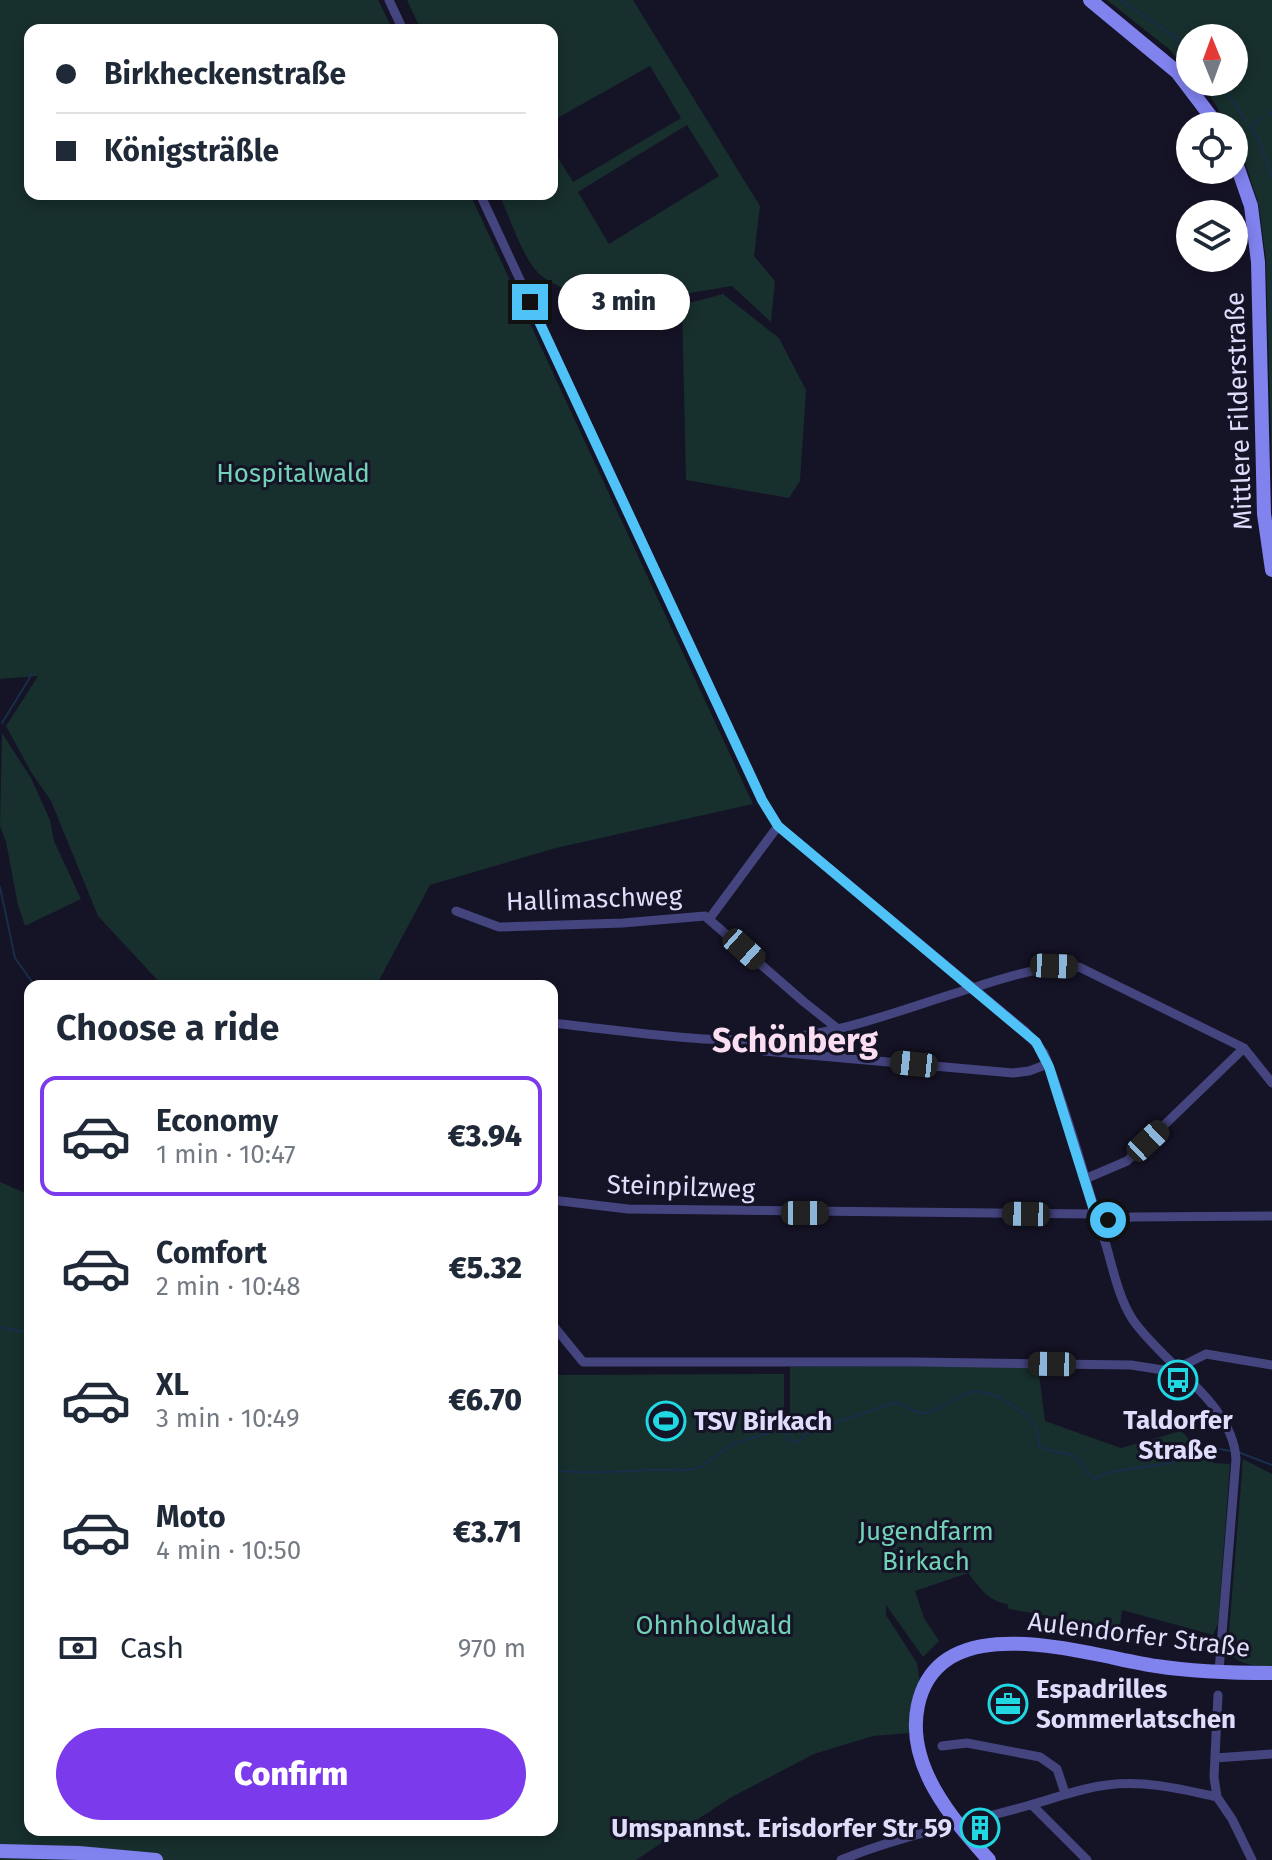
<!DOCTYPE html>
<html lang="en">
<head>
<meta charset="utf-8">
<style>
	body { margin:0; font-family:"Fira Sans",sans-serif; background:#f6f6f7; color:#1f2937; height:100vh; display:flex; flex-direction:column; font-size:30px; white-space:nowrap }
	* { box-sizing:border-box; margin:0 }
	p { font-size:26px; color:#747a83 }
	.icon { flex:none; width:44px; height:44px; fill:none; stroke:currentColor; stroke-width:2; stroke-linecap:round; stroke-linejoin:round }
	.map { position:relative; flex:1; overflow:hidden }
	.panel { position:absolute; left:24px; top:980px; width:534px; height:856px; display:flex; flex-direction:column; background:#fff; border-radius:16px; box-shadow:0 4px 12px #0003 }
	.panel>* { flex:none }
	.top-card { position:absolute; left:24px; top:24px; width:534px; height:176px; border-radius:16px; box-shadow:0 4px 12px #0003; display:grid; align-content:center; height:176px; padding:0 32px; background:#fff }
	.needle { width:52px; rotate:359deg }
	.buttons { position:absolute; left:1176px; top:24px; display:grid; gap:16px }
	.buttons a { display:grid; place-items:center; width:72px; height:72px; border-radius:50%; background:#fff; box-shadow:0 4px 12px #0003; font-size:40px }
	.end { position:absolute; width:36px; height:36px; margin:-18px; border:10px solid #4fc3f7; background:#111; box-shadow:0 0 0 4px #111 }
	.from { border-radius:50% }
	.bubble { position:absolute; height:56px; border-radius:28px; background:#fff; box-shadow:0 4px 12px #0003; font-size:26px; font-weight:800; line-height:56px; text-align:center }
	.car { position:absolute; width:24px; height:48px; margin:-24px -12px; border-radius:10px; box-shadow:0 0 6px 2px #0007; background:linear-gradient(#222 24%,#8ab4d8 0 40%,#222 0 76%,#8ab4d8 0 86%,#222 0) }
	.top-card b { display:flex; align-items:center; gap:28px; height:76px; font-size:30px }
	.top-card b+b { border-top:2px solid #e0e1e3 }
	.top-card i { width:20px; height:20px; background:#1f2937 }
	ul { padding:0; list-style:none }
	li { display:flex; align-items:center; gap:24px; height:120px; margin:0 16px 12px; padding:0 16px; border:4px solid transparent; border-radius:16px }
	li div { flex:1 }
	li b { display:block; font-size:30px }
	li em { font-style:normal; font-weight:800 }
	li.selected { border-color:#7c3aed }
	li>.icon { width:72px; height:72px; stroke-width:1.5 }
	h2 { padding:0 32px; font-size:36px; line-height:96px }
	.pay { display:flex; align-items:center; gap:20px; height:88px; padding:0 32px; font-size:30px }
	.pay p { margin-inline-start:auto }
	.cta { display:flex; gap:16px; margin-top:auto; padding:16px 32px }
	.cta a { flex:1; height:92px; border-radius:48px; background:#7c3aed; color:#fff; font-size:32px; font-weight:800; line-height:92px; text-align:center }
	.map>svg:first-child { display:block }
	.green { fill:#172f2d; fill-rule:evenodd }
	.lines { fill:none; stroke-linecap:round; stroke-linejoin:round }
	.stream { stroke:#182e4b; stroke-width:2 }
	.minor { stroke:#44447f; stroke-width:9 }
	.secondary { stroke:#8082ee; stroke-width:14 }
	.route { stroke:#4fc3f7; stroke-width:10 }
	.labels { text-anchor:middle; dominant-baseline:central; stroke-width:6; stroke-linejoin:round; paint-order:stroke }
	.street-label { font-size:26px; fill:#dfddfb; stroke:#151326 }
	.park-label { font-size:26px; fill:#71d2b6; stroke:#151326 }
	.poi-label { font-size:26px; font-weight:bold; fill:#dfddfb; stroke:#151326; text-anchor:start }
	.district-label { font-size:34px; font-weight:bold; fill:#fbdef2; stroke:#151326 }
</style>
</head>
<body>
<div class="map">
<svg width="1272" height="1860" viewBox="0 0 1272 1860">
	<rect width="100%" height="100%" fill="#151326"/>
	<path class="green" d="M0 0H378L393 30H30V194H470L753 804 556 848 430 885 376 986H163L98 916 51 801 31 772 6 726 38 676 0 679Z
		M407 0H633L760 206 754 256 775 281 771 322 732 286 678 295 679 307C639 302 558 301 533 267 519 247 509 216 499 194H552V148L573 182 681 118 650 66 552 121V30H421ZM687 125 719 176 609 244 578 192Z
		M1107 0H1272V476L1266 260 1259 206 1240 146 1234 136V126H1228L1208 92 1199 82H1234V38H1190V72L1169 49Z
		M723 294 779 338 806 390 800 481 789 498 686 480 682 305Z
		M2 733 31 778 50 820 54 841 81 899 25 926 18 905 6 842 0 826Z
		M0 1182 30 1195V1830H552V1375L784 1374V1415L790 1414V1367L1038 1366 1045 1421 1121 1448 1181 1431 1214 1463 1230 1464 1218 1624 1213 1635 1122 1610 1118 1645C1110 1641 1107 1634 1098 1630 1069 1619 1039 1614 1009 1609L1007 1604C988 1601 980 1588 968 1573L915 1591 924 1618 939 1641 923 1657 886 1605V1615L917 1663 920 1683 911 1708 910 1733 873 1736 814 1754 730 1798 636 1860H0Z
		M1243 1459 1272 1474V1667C1253 1665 1232 1666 1228 1644Z"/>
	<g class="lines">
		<path class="stream" d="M1120 0 1171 34 1190 53
			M1220 82 1246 121
			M1269 114 1272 112
			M1263 118 1250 127 1259 140 1272 178
			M2 723 32 674
			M0 887 15 958 35 986
			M0 1327 30 1333
			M788 1432 787 1439C799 1449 804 1434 811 1427
			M1238 1452 1272 1465
			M552 1470C585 1474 617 1472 650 1470 664 1469 679 1472 693 1469 708 1467 721 1449 734 1444 751 1438 800 1421 815 1429L897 1402C906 1405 917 1415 926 1413 941 1410 955 1396 972 1392 991 1388 1026 1411 1036 1428 1039 1432 1038 1440 1039 1446 1050 1455 1066 1449 1077 1458 1085 1465 1084 1473 1094 1479L1109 1472 1172 1463 1187 1452 1208 1447 1231 1451"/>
		<path class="minor" d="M389 0 403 30
			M480 194 716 701 762 800 778 826 1025 1031 1044 1053C1069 1115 1085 1181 1106 1245 1113 1269 1119 1299 1133 1320 1164 1365 1233 1403 1236 1459L1219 1671
			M456 911 499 927 623 923 705 916 804 1002 838 1029
			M710 918 778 826
			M552 1023C636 1032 723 1048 807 1035 863 1026 918 1004 972 988 1008 977 1041 965 1079 967L1244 1048 1272 1083
			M764 1051 1013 1073 1029 1071 1048 1064
			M1085 1179 1127 1161 1244 1048
			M552 1200 628 1209 1096 1214
			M1098 1223 1132 1217 1272 1216
			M552 1324 583 1362H916L1131 1365 1163 1370 1176 1369 1206 1354 1272 1365
			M1218 1695 1214 1777 1217 1797 1232 1819 1252 1860
			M942 1746 967 1743 1040 1757 1057 1769 1065 1793
			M1215 1758 1272 1754
			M1032 1805 1087 1860
			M841 1860C902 1835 967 1823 1030 1805 1056 1798 1080 1788 1107 1785 1145 1780 1181 1789 1217 1797"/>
		<path class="secondary" d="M1090 0 1177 72 1218 126
			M1234 157 1251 206 1258 262 1264 514 1272 570
			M0 1851 79 1853 156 1860
			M989 1860C952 1819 905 1765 918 1705 940 1604 1089 1656 1156 1666 1194 1672 1234 1673 1272 1673"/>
	</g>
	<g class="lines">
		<path class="route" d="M530 302 762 800 778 826 1036 1042 1049 1067 1098 1223 1108 1220"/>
	</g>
	<defs>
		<symbol id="bus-ring" viewBox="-11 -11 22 22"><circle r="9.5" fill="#151326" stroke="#21d7e2" stroke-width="1.5"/><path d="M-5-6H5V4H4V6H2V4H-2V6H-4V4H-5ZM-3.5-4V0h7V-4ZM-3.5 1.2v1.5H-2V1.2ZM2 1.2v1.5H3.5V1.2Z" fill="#21d7e2"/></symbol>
		<symbol id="stadium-ring" viewBox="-11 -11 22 22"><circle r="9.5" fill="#151326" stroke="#21d7e2" stroke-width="1.5"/><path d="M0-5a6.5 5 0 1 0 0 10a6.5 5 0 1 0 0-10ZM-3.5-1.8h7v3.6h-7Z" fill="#21d7e2"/></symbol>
		<symbol id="office-ring" viewBox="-11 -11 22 22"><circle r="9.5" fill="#151326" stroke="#21d7e2" stroke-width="1.5"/><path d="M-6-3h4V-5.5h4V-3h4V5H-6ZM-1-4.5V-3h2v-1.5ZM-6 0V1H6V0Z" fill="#21d7e2"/></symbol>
		<symbol id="building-ring" viewBox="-11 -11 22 22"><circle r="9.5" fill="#151326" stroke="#21d7e2" stroke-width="1.5"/><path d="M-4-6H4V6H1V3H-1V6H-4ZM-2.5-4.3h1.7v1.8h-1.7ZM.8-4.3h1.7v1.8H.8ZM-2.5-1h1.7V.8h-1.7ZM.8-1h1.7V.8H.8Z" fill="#21d7e2"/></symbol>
	</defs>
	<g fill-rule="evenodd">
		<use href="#bus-ring" x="1156" y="1358" width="44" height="44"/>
		<use href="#stadium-ring" x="644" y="1399" width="44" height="44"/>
		<use href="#office-ring" x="986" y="1682" width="44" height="44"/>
		<use href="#building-ring" x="958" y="1806" width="44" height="44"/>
	</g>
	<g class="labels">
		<g class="street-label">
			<text transform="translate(1239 411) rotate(-92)">Mittlere Filderstraße</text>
			<text transform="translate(594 899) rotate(-2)">Hallimaschweg</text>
			<text transform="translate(681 1187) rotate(2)">Steinpilzweg</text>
			<text transform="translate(1139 1635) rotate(7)">Aulendorfer Straße</text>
		</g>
		<g class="park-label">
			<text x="293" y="473">Hospitalwald</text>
			<text x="926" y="1531">Jugendfarm<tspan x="926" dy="30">Birkach</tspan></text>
			<text x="714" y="1625">Ohnholdwald</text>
		</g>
		<g class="poi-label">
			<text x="1178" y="1420" text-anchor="middle">Taldorfer<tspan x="1178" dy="30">Straße</tspan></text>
			<text x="694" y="1421">TSV Birkach</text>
			<text x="1036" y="1689">Espadrilles<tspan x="1036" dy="30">Sommerlatschen</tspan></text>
			<text x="952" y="1828" text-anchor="end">Umspannst. Erisdorfer Str 59</text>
		</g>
		<g class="district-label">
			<text x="795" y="1040">Schönberg</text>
		</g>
	</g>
</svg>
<div class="buttons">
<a><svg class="needle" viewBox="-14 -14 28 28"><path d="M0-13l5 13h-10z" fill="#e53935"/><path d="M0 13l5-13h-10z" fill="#747a83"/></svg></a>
<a><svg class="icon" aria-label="locate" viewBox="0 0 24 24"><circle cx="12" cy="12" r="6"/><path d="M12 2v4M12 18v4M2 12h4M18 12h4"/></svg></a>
<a><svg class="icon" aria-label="layers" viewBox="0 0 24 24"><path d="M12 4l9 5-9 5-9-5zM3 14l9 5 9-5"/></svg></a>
</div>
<i class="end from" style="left:1108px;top:1220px"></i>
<i class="end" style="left:530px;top:302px"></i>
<div class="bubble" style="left:558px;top:274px;width:132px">3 min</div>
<i class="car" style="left:744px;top:949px;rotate:132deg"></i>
<i class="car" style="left:1054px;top:966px;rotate:92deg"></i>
<i class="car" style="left:914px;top:1064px;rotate:276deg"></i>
<i class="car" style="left:1148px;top:1141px;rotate:47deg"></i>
<i class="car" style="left:805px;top:1213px;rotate:90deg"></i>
<i class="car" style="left:1026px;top:1214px;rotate:271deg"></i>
<i class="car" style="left:1052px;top:1364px;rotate:271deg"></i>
<div class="top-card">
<b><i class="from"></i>Birkheckenstraße</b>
<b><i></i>Königsträßle</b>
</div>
<section class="panel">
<h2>Choose a ride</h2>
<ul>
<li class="selected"><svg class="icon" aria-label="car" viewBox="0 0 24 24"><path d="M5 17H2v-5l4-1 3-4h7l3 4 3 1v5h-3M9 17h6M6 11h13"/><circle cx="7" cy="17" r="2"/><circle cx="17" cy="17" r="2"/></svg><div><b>Economy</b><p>1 min · 10:47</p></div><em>€3.94</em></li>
<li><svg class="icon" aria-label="car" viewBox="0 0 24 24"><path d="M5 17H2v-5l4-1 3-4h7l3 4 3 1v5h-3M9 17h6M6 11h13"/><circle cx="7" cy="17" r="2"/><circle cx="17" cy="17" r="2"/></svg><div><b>Comfort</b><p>2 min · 10:48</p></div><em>€5.32</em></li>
<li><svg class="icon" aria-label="car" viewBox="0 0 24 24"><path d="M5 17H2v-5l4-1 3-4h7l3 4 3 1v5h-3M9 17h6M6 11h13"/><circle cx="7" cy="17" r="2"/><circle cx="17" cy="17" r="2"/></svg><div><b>XL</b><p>3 min · 10:49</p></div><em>€6.70</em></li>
<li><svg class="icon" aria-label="car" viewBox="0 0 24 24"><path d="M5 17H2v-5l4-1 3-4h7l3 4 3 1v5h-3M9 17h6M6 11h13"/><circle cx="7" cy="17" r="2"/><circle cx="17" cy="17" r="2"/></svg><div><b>Moto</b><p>4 min · 10:50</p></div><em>€3.71</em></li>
</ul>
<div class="pay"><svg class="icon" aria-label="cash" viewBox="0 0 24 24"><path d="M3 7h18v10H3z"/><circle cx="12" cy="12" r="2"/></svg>Cash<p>970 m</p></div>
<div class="cta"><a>Confirm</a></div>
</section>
</div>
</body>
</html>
